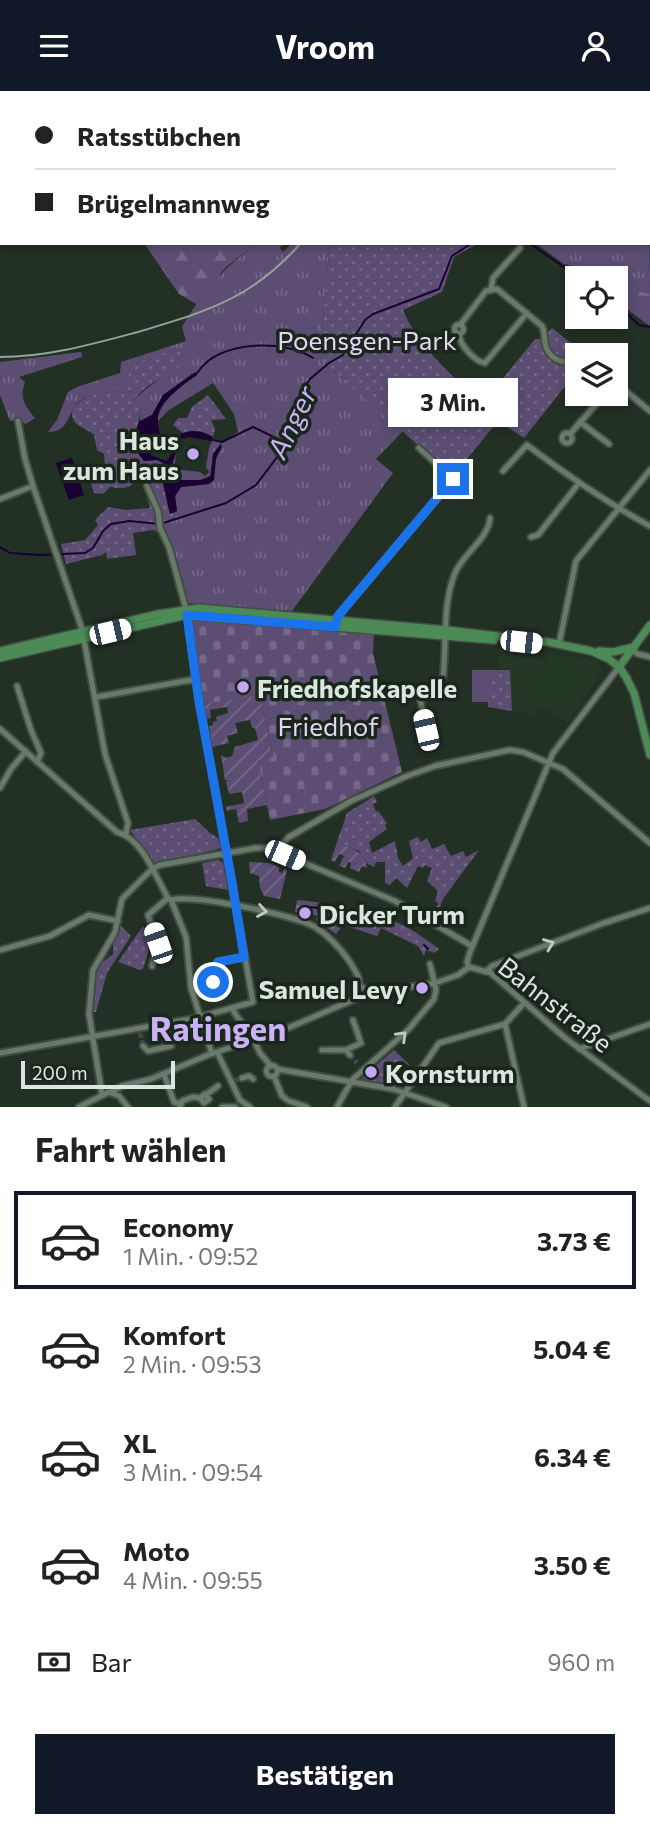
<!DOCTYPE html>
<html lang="de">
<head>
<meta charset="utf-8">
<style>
	body { margin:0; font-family:Commissioner,sans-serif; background:#f2f2f2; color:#222; height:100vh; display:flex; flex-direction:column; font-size:26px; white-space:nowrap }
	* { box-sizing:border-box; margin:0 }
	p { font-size:23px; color:#767676 }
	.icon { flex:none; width:38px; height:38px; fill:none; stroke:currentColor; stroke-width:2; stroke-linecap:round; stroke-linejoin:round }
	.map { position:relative; height:1016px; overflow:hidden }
	.details { display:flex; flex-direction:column; background:#fff; flex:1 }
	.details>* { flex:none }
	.guide { position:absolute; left:0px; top:0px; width:651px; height:154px; box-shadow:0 4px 10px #0003; display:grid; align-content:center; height:154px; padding:0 35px; background:#fff }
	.buttons { position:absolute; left:565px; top:175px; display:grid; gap:14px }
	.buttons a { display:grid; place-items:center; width:63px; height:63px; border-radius:0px; background:#fff; box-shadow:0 4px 10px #0003; font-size:35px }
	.scale { position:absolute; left:21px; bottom:18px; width:154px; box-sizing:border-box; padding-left:7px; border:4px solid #dde6de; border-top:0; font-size:19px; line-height:24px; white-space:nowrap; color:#dde6de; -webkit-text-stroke:5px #19261a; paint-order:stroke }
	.end { position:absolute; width:32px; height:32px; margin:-16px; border:9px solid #1a73e8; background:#fff; box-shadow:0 0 0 4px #fff }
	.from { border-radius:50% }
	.bubble { position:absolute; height:49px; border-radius:0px; background:#fff; box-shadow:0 4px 10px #0003; font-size:23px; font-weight:700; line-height:49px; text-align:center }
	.car { position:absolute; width:21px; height:42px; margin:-21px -10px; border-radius:9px; box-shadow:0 0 5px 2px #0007; background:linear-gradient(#fff 24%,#345 0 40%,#fff 0 76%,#345 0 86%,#fff 0) }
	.guide b { display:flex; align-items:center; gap:24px; height:66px; font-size:26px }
	.guide b+b { border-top:2px solid #e0e0e0 }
	.guide i { width:18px; height:18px; background:#222 }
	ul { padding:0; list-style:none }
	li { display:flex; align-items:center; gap:21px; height:98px; margin:0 14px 10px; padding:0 21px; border:4px solid transparent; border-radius:0px }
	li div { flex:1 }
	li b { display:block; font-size:26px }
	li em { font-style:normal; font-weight:700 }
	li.on { border-color:#111827 }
	li>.icon { width:63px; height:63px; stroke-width:1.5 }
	h2 { padding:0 35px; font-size:32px; line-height:84px }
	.pay { display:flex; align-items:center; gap:18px; height:77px; padding:0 35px; font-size:26px }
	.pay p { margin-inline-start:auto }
	.cta { display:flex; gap:14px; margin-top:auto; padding:14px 35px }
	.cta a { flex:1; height:80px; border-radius:0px; background:#111827; color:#fff; font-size:28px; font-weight:700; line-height:80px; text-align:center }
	header { display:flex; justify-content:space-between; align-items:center; height:91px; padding:0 35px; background:#111827; color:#fff; font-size:32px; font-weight:700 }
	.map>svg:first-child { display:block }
	.built { fill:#253826 }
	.grass { fill:url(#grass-tufts) }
	.forest { fill:url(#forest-firs) }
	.cemetery { fill:url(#cemetery-stones) }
	.park { fill:url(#park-dots) }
	.garden { fill:url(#garden-furrows) }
	.pitch { fill:#5c4e73 }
	.water { fill:#1a0033 }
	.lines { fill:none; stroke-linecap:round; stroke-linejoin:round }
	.stream { stroke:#1a0033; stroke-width:2 }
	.minor-tunnel { stroke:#3f4b40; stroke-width:5; stroke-dasharray:5 2.5; stroke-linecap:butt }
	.minor-casing { stroke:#424e43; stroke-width:9 }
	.major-casing { stroke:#424e43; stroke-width:10 }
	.minor { stroke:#69796a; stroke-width:5 }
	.major { stroke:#4c8a56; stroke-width:7 }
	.rail { stroke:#97a298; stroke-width:2 }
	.oneway { stroke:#c0cbc1 }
	.route { stroke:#1a73e8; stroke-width:9 }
	.poi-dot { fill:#c4a7f1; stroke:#19261a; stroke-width:2.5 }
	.labels { text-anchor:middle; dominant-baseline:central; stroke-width:7; stroke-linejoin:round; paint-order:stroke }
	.park-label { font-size:26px; fill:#e3d6f9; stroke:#19261a }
	.poi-label { font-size:26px; font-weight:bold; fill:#dde6de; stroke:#19261a; text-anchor:start }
	.street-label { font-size:26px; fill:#dde6de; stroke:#19261a }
	.water-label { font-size:28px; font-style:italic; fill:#cab0f5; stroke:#19261a }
	.district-label { font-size:33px; font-weight:bold; fill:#cbb1f6; stroke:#19261a }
</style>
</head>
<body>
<header><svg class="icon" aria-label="menu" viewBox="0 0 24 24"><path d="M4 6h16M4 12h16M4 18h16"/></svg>Vroom<svg class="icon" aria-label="person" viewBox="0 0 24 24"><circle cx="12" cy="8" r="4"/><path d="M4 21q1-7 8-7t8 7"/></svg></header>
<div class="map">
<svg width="650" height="1016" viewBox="0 0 650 1016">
	<defs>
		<pattern id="grass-tufts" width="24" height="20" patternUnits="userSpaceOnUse" patternTransform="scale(1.75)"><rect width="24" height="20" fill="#5c4e73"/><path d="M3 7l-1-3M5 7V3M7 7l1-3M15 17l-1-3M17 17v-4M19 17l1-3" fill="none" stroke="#736886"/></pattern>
		<pattern id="forest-firs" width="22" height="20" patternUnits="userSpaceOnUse" patternTransform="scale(1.75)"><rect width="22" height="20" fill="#5c4e73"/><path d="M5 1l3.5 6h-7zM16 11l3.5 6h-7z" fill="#736886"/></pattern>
		<pattern id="cemetery-stones" width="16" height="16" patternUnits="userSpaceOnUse" patternTransform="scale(1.75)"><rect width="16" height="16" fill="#5c4e73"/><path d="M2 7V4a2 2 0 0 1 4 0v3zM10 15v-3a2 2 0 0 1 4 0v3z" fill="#736886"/></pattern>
		<pattern id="park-dots" width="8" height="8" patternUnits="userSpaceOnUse" patternTransform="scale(1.75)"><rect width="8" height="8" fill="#5c4e73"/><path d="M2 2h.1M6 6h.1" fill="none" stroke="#736886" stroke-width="1.8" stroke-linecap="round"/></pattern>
		<pattern id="garden-furrows" width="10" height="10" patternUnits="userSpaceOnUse" patternTransform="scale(1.75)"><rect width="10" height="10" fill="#5c4e73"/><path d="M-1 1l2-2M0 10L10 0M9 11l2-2" fill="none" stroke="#736886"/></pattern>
	</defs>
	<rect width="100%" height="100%" fill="#233024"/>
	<path class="built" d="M499 555 518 557 517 565 546 569 547 563 586 567 595 570 603 579 568 631 540 615 534 623 512 620 510 579 498 578Z"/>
	<path class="grass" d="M649 106 650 203 619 196 616 194V187H605L591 179 564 173 535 152H649Z
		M257 152H283L280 157 283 161 292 152H330L320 260 328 275 403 340 376 368 393 382 292 520 184 512 160 433 175 429 174 422 177 420 175 405 181 396 209 393C217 379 213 367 222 355L221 352 213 363 210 385C201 391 184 391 173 389 170 377 173 366 177 355L174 378 200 381 205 385 209 381 206 376 209 357 213 349 222 351 238 341 234 323 213 292 169 319 157 331C160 310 180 295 197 284L193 282 163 304 152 324 140 330 141 316 120 345 134 373H128C124 364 114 355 115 344 117 312 157 290 181 275L134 276 125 296 117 301C107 299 80 306 75 315 67 327 67 341 48 341L57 329 68 301 77 296 120 282 121 271 186 250 182 236C205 197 221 180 257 152Z
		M81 261 82 266 19 286 25 291C19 307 25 315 35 327L26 333 18 329 10 330 0 304V271Z"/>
	<path class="forest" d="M56 0H387L388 2H57Z
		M144 152H257L226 176 196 213 179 203Z
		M616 194 650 203V235L616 210Z"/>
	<path class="cemetery" d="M192 528 374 541 373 562 402 681 325 718 270 729 258 670 273 665 260 605 204 613Z"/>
	<path class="park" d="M330 152H479L454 166 442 201 403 219C418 256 454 286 482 313L535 248H541L552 237 582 261 578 264 577 280 524 347 498 330 453 385 328 275 320 260Z
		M176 259 185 262 186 268C178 281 162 286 150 294 132 305 121 326 115 345L135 391C127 399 120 397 110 396L103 403 94 402 91 393 105 374 104 363 97 359 94 344C89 339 80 337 75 331 60 311 105 298 117 301 127 294 126 286 133 277 142 267 164 263 176 259Z
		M208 304 226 328 211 329 215 338 213 346 200 340 183 342 173 334 178 327H187L192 316Z
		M141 316C139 339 128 348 144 370L157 369 165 373 167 379 163 392 169 420 174 422 175 429 159 434 158 441 154 439 133 442 136 464 107 468 106 461 102 464 66 473 61 453 85 449 98 434 95 429 108 416 126 419 150 417 146 403 149 400 140 377 133 380 134 373 120 345 125 329 134 317Z
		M488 579H510L512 620 488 616Z
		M374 705 377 711 373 713 376 721 378 720 387 732 385 734 387 738 369 751 372 762 395 750 398 767 403 775 413 767 409 750 418 746 421 751 427 747 432 758 444 753 451 765 463 760 466 766 479 759 443 808 440 816H437L438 812 435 810 438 800 427 790 432 777 425 774 423 777 418 775 407 797 396 787 390 794 385 792V771H376L374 776 368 773 359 760 337 751 347 722Z
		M195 728 210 742 218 747 221 757 155 775 130 739Z
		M218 769 223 771 228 799 206 795 202 772Z
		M297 809C329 812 368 818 398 832 413 838 425 848 439 858L435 862 426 859 424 865 418 855 381 837 377 845 343 834 336 843 316 829 317 825 310 823 308 818H303L301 822 295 821Z
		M120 834 131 845 107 882 96 921H92L93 891 99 874 113 863V853Z
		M143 835C154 848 148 863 143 878L140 879 118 871Z
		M394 959 412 976 401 970 386 993 361 988 367 982 373 983 372 978Z"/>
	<path class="garden" d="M260 604 273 666 258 670 267 714 247 718 248 730 239 732 236 718 227 720 226 716 244 712 242 701 229 703 226 691 228 689H225L221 664 226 667 232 665 235 656 258 649 255 637H252L250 629 235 632 238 642 227 645 229 652 212 656 209 635 213 634V631L217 630 216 626 228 622 227 616 210 619 211 627 207 628 204 613Z
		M337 751C350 756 367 761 367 777L362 775 359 781 350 777 351 772 348 771 345 777 339 775 344 765 339 763 335 771 331 769Z
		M249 771 269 772 279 776V781L282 782 284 778 287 779 280 808 264 805 260 797 259 785 250 782Z"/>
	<path class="pitch" d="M472 579H488V611H472Z"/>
	<path class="water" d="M196 281H198L197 284C186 291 164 308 159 320 156 328 159 337 160 344L150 361 151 364 166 370C172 365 171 361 173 354 180 336 199 338 213 346L211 350 190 346 181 348 172 374 174 389H201L211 385 213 363 220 354 222 356 216 367 214 389 209 393 181 396 175 405 177 420 170 423 163 392 167 379 165 373 157 369 144 370C133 358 132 344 140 330L152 324 163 304Z
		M72 367 84 404 69 409 56 372Z"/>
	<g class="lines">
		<path class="stream" d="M529 152 580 187
			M616 212 639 234 650 236
			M198 281C218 249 285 248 313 267
			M213 349 222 351 253 336 284 351
			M0 456 10 462 40 464 85 462 93 457 103 440 111 433 129 430 160 433 226 412 256 394 281 361 301 301 310 288 329 272 343 264 365 229 373 223 439 198 452 165 472 152
			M303 815 340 820 375 830
			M424 854 428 858"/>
		<path class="minor-tunnel" d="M140 942 143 955
			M350 964 357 972
			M234 990 242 987"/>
		<defs>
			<path id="minor" d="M491 198 493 187 520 157
				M454.5 238a4.5 4.5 0 1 1 9 0a4.5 4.5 0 1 1-9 0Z
				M460 234 486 200 497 198 542 235C546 243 543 251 547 258 552 270 566 273 578 270
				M459 243C460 254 474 270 485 272L527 222
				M616 292 650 320
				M18 330 25 368 33 395 82 538 105 663 128 732 126 743
				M580 331 609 353
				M562 347a5 5 0 1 1 10 0a5 5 0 1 1-10 0Z
				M570 343 605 303
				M503 380 527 354C568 385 604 410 650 435
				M0 408 33 395
				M531 446 538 444 579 392
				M335 533 338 525 453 388 419 357
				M559 553 576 470 650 379
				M632 559 638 563 650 566
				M17 595 31 639 41 662 37 671
				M96 606 196 588
				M0 638 117 741C143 748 155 785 168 807L171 809 186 846 191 897 212 963
				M422 651 426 639 419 600C426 593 437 595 443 586 447 553 442 513 455 482 463 463 489 447 490 427
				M0 697 11 678 26 660
				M281 756 285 764 395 810 472 855
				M171 809C194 803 294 824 315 836 330 845 340 857 350 871 354 879 361 886 359 895L364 897 369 902
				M0 859 50 845 89 824 118 830
				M152 875 158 852 148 824 168 807
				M469 876 467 871 470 861 553 662 619 576
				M469 876 491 882 564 946 650 1010
				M487 880 492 875 604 832 650 817
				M214 885 218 887 216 891 212 889Z
				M217 885 218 871 244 866
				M232 917C238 929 243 935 256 937
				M505 933 524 1016
				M258 942 256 937 280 938
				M254 949 260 962 271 975
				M143 955 148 960 171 955 166 932
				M579 958 650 933
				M322 959H346L350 964
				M346 959 361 952 353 929
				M217 961 240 1009 250 1016
				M0 962 196 927 253 911 198 603 186 518 169 456 160 437 158 420 147 395
				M266.5 980a5.5 5.5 0 1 1 11 0a5.5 5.5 0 1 1-11 0Z
				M277 978 393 998 446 1016
				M164 983 174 1011 181 1013
				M274 985 282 1005 286 1008
				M242 987 249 985 253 988
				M111 1001 122 995 151 988 208 964 288 937 369 902 435 892 458 884 469 876
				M102 1003 89 923 93 879 115 841 122 808 152 778 160 774 256 757H279L289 746 351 710 407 685 435 675 510 659 523 661 563 678 650 752
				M207 1003 218 995
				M289 1010 307 1016
				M79 1016 109 1001 119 1005 128 1016
				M180 1016 182 1010 193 1006 200 1007 205 1003 209 1008 204 1012 200 1007
				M222 1016H235
				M337 1016 352 989 408 939 434 908 436 899 430 873
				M395 1016 439 952 505 933 524 912"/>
			<path id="major" d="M0 560 158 523 199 517 447 539 548 551 591 560 609 568 619 576 626 586 634 602 650 664
				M599 560 613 561 634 556
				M0 567 187 524 494 549
				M619 576 650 534"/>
		</defs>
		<use href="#minor" class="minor-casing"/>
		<use href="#major" class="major-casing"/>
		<use href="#minor" class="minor"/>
		<use href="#major" class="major"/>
		<path class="rail" d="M649 93H650
			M0 266C47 266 93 253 138 241 174 230 211 220 243 201 265 188 284 171 301 152"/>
	</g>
	<defs><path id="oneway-chevron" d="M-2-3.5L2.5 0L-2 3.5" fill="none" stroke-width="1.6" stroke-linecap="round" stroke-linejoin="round" transform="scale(1.75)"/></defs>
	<g class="oneway">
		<use href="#oneway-chevron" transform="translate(262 820) rotate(10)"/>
		<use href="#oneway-chevron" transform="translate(549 853) rotate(-21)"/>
		<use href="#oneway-chevron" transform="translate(402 945) rotate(-44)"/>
	</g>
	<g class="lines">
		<path class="route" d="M213 891 212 886 217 885 218 871 244 866 232 791 199 611 187 524 335 536 338 525 453 388"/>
	</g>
	<g class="poi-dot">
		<circle cx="193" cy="363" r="7"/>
		<circle cx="243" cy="596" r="7"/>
		<circle cx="305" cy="822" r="7"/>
		<circle cx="422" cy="897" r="7"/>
		<circle cx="371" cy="981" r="7"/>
	</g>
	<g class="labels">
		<g class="park-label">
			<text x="367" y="248">Poensgen-Park</text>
			<text x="328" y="634">Friedhof</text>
		</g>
		<g class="poi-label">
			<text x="179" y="348" text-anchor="end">Haus<tspan x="179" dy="30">zum Haus</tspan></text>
			<text x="257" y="596">Friedhofskapelle</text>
			<text x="319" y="822">Dicker Turm</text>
			<text x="408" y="897" text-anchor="end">Samuel Levy</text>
			<text x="385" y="981">Kornsturm</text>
		</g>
		<g class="street-label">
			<text transform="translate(556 913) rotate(38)">Bahnstraße</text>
		</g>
		<g class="water-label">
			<text transform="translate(291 331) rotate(-64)">Anger</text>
		</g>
		<g class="district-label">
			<text x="218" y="936">Ratingen</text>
		</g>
	</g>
</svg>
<div class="buttons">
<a><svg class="icon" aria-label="locate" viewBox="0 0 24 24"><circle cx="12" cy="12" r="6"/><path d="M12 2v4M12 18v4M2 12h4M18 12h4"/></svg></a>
<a><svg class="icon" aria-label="layers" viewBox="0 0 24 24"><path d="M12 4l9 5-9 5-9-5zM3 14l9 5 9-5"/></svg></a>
</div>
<div class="scale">200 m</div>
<i class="end from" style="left:213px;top:891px"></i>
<i class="end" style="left:453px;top:388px"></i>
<div class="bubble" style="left:388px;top:287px;width:130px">3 Min.</div>
<i class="car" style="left:110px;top:541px;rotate:77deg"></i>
<i class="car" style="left:521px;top:551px;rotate:96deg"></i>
<i class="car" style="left:426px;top:639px;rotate:347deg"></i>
<i class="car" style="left:285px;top:764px;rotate:113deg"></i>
<i class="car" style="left:158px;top:852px;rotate:341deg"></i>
<div class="guide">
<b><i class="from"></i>Ratsstübchen</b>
<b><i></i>Brügelmannweg</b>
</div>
</div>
<section class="details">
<h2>Fahrt wählen</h2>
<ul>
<li class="on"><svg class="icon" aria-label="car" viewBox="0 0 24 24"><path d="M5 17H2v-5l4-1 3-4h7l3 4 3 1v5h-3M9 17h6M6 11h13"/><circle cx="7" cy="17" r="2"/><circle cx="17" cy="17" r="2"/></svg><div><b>Economy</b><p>1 Min. · 09:52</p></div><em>3.73 €</em></li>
<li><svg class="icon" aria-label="car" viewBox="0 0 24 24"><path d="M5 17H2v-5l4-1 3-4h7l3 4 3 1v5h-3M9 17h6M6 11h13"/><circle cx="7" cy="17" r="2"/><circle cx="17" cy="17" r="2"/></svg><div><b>Komfort</b><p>2 Min. · 09:53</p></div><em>5.04 €</em></li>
<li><svg class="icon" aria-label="car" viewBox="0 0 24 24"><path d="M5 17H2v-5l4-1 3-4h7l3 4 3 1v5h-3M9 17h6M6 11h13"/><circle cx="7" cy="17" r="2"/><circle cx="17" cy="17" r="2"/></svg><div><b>XL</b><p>3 Min. · 09:54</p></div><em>6.34 €</em></li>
<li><svg class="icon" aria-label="car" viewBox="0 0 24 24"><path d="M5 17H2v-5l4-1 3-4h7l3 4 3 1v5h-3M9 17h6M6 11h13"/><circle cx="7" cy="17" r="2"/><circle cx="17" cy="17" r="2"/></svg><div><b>Moto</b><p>4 Min. · 09:55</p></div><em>3.50 €</em></li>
</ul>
<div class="pay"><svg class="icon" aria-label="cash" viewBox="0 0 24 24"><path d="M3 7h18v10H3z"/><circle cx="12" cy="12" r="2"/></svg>Bar<p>960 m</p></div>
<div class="cta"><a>Bestätigen</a></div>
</section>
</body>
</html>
